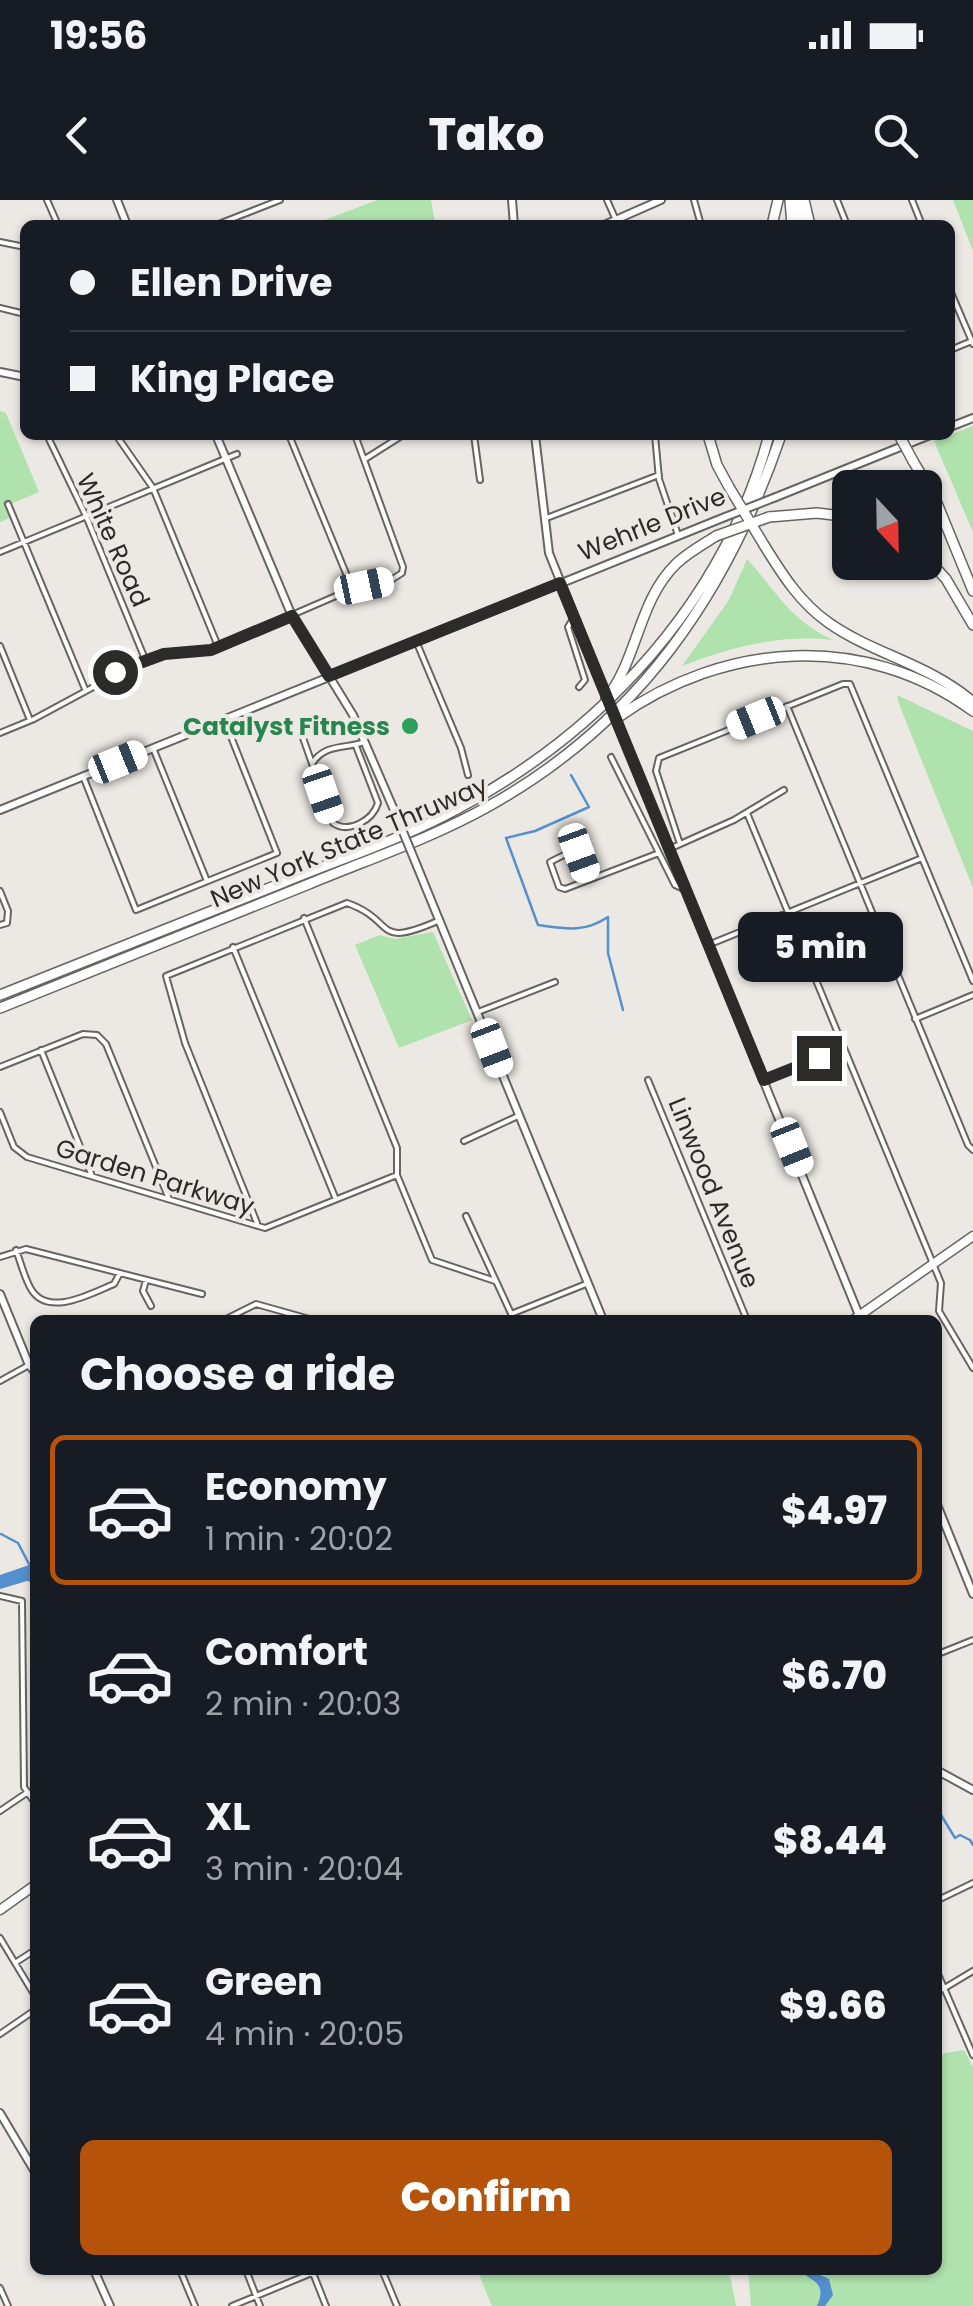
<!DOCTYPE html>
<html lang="en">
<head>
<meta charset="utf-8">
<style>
	body { margin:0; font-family:Poppins,sans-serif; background:#20242c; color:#f1f3f6; height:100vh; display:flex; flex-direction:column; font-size:38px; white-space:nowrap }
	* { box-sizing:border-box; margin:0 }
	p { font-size:32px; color:#9ea1a6 }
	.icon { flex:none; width:55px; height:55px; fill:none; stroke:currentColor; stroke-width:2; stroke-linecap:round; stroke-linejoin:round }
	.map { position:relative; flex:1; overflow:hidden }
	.side { position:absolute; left:30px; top:1115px; width:912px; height:960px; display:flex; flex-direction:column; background:#171b24; border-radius:15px; box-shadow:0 2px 8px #0004 }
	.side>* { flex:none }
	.banner { position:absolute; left:20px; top:20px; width:935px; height:220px; border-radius:15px; box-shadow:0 2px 8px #0004; display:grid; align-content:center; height:220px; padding:0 50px; background:#171b24 }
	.needle { width:65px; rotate:158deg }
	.buttons { position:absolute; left:832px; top:270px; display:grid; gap:20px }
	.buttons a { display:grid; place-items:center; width:110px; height:110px; border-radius:15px; background:#171b24; box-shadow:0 2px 8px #0004; font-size:50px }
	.end { position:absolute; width:45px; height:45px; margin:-22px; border:12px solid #2c2b29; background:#fff; box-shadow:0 0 0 5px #fff }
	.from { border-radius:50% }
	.bubble { position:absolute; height:70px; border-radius:15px; background:#171b24; box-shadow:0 2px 8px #0004; font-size:32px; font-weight:800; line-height:70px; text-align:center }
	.car { position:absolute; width:30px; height:60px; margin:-30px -15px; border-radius:12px; box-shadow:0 0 8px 2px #0007; background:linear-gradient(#fff 24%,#345 0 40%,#fff 0 76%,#345 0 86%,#fff 0) }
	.banner b { display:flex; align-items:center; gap:35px; height:95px; font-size:38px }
	.banner b+b { border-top:2px solid #363941 }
	.banner i { width:25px; height:25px; background:#f1f3f6 }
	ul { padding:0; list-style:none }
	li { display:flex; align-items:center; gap:30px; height:150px; margin:0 20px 15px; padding:0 30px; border:5px solid transparent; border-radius:15px }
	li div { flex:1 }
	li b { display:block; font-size:38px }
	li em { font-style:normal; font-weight:800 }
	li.active { border-color:#b45309 }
	li>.icon { width:90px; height:90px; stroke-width:1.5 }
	h2 { padding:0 50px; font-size:45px; line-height:120px }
	.action { display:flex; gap:20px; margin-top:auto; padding:20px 50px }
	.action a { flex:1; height:115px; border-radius:15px; background:#b45309; color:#fff; font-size:40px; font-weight:800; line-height:115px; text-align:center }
	.status { display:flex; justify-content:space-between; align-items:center; height:70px; padding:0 50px; background:#171b24; direction:ltr }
	.status svg { height:28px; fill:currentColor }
	header { display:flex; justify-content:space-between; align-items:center; height:130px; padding:0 50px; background:#171b24; font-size:45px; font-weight:800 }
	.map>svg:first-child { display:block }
	.green { fill:#b0e2ae }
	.water { fill:#5590ce }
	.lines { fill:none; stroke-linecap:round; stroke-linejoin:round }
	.stream { stroke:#5590ce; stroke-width:2.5 }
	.street-casing { stroke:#686460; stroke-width:8 }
	.secondary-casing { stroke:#686460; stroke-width:10 }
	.primary-casing { stroke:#686460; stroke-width:11 }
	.highway-casing { stroke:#686460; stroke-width:12 }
	.street { stroke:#fff; stroke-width:4 }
	.secondary { stroke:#fff; stroke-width:6 }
	.primary { stroke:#fff; stroke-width:8 }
	.highway { stroke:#fff; stroke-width:9 }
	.secondary-bridge-casing { stroke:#686460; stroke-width:10; stroke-linecap:butt }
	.highway-bridge-casing { stroke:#686460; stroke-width:12; stroke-linecap:butt }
	.secondary-bridge { stroke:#fff; stroke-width:6 }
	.highway-bridge { stroke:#fff; stroke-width:9 }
	.route { stroke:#2c2b29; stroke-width:12 }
	.leisure-dot { fill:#2e9e5b; stroke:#ece8e3; stroke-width:4 }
	.labels { text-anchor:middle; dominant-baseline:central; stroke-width:8; stroke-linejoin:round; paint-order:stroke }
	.street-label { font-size:25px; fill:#2c2b29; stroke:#ece8e3 }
	.leisure-label { font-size:25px; font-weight:bold; fill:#27864d; stroke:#ece8e3; text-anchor:end }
</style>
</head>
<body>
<div class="status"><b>19:56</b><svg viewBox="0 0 49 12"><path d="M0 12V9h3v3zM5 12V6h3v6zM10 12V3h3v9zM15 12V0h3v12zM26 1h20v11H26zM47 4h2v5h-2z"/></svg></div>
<header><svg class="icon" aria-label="back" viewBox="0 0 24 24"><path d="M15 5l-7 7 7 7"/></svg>Tako<svg class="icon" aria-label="search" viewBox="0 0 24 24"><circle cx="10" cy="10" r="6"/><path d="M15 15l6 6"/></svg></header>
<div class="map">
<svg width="973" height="2106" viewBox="0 0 973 2106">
	<rect width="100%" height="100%" fill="#ece8e3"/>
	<path class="green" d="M377 0H431L435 23 312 25Z
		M953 0H973V51Z
		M0 211 6 213 39 292 8 305 12 317 0 322Z
		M973 226V332L934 241Z
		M747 359C778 393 789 419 833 440 781 434 730 447 682 466L729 400Z
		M897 495 973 531V688L899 504Z
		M433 732 472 820 399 848 355 745 380 735 394 739Z
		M964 1850 973 1867V2106H751L748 2070H938V1858L945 1853Z
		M477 2070H729L736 2106H492Z"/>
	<path class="water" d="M35 1363V1383L27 1381 0 1389V1375Z
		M798 2070H809L829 2079 833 2095 825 2106H817C827 2083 814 2082 798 2070Z"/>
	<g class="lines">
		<path class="stream" d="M571 575 589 607 535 631 506 638 538 725C566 729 584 733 608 717V753L623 810
			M1 1334 18 1343 29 1364
			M938 1610 955 1638 960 1635 970 1640 973 1645"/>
		<defs>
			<path id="street" d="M47 0 58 25
				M607 0 615 18
				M694 0 701 25
				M837 0 847 25
				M912 0 922 25
				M216 25 280 0
				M0 42 25 47
				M950 90 973 144
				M0 108 25 114
				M950 150 972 141
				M47 235 86 316 145 459
				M116 235 153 288 218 446
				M289 235 352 388
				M474 235 480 280
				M655 235 659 279 678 335
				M365 259 403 235
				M8 304 85 489
				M544 319 659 275
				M0 352 237 254
				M574 417 568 427 585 480 579 487
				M416 441 461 548 468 575
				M0 446 30 520
				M787 506 968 945 973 950
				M0 533 34 519 136 464 164 454 211 450 352 389 391 380 402 373 403 367 355 235
				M303 538 333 623C349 634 373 620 378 603L356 546
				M153 548 207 681
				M611 557 675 685 686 690
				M312 564C324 543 347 549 364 542
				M83 576 136 710 277 653 224 519
				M747 613 941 1083 939 1111 973 1168
				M680 644 656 571 659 558 843 484H850L973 781
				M669 649 734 620 784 590
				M589 680 579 653 572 651 550 662 559 687 565 689 659 653
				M0 691 8 711 7 723 0 725
				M304 718 397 948V975
				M708 745 922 658
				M233 747 335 997
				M478 812 555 782
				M915 819 973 795
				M41 850 92 976
				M0 867 83 834 97 835 106 844 169 999
				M648 880 747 1120
				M765 880 844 848
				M0 912 14 947 27 957 265 1028 397 975 432 1060 495 1081
				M464 941 518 916
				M466 1016 514 1120
				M257 1023 185 843 166 776 347 703C398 721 372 750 440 720
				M16 1050C21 1063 24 1077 31 1089 48 1118 92 1093 114 1084L120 1073
				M0 1057 26 1049 202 1094
				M146 1080 143 1091 151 1106
				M511 1114 586 1084
				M224 1120 256 1104 313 1120
				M0 1181 29 1165
				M0 1396 22 1401 24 1587 35 1603
				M938 1454 973 1440
				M0 1611 28 1592
				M938 1700 973 1683
				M0 1738 35 1796
				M15 1763 35 1750
				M938 1774 973 1855
				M943 1789 973 1771
				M0 1834 35 1810
				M180 2070 195 2106
				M246 2070 260 2106
				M382 2070 397 2106
				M313 2073 326 2106
				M0 2088 8 2106
				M232 2106 319 2070"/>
			<path id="secondary" d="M117 0 127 25
				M512 0 514 25
				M604 25 661 0
				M0 172 25 177
				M950 227 973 218
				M216 235 292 416 353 515 394 610
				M535 235 549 353 599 478
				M776 297 930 235
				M620 529 861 1120
				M0 610 725 317
				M417 666 603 1120
				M0 1094 29 1165 35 1172
				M938 1307 973 1394
				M938 1571 973 1590
				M0 1913 35 1972
				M94 2070 110 2106"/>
			<path id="primary" d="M853 1120 973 1036
				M0 1710 35 1685"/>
			<path id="highway" d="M790 0 792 25
				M798 0 801 25
				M804 0 810 25
				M772 25 778 0
				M708 235 717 265 729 287
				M913 261 934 296 973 391
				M769 317 817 313 850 317
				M764 345C782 374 800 403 829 423 875 455 927 463 973 502
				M925 356 946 379 973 425
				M606 499C638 459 638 401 676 364 687 353 702 345 716 336
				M617 518C724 442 864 431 973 511
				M0 795C94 758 188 721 282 683 340 659 402 639 457 609 605 530 725 399 769 235
				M0 808C103 767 206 726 309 684 369 659 432 638 489 606 638 523 727 394 781 235"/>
		</defs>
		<use href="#street" class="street-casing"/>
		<use href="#secondary" class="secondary-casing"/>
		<use href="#primary" class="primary-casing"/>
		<use href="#highway" class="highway-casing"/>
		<use href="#street" class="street"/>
		<use href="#secondary" class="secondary"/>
		<use href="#primary" class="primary"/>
		<use href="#highway" class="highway"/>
		<defs>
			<path id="secondary-bridge" d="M725 317 776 297
				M599 478 620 529
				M394 610 417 666"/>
			<path id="highway-bridge" d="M899 235 913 261
				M729 287 764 345
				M716 336 769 317"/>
		</defs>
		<use href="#secondary-bridge" class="secondary-bridge-casing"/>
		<use href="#highway-bridge" class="highway-bridge-casing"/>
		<use href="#secondary-bridge" class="secondary-bridge"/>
		<use href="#highway-bridge" class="highway-bridge"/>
	</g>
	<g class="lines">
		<path class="route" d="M115 472 164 454 211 450 292 416 329 476 560 383 764 880 819 858"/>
	</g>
	<circle class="leisure-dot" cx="410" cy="526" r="10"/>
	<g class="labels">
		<g class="street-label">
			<text transform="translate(652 324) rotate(-22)">Wehrle Drive</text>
			<text transform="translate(113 340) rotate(66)">White Road</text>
			<text transform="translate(349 642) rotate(-23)">New York State Thruway</text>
			<text transform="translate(155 977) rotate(17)">Garden Parkway</text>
			<text transform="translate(714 993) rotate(68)">Linwood Avenue</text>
		</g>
		<g class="leisure-label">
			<text x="390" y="526">Catalyst Fitness</text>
		</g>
	</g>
</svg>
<div class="buttons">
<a><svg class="needle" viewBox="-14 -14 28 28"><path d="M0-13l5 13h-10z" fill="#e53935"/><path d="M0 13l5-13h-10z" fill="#9ea1a6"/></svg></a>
</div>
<i class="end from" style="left:115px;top:472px"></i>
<i class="end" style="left:819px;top:858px"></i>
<div class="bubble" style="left:738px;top:712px;width:165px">5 min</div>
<i class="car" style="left:364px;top:386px;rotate:78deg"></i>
<i class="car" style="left:756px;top:518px;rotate:248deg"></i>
<i class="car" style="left:118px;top:562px;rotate:68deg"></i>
<i class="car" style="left:323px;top:594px;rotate:161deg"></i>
<i class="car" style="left:579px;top:653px;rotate:160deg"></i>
<i class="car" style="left:492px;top:848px;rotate:159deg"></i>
<i class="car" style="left:792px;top:947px;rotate:158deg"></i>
<div class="banner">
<b><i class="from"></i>Ellen Drive</b>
<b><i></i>King Place</b>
</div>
<section class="side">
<h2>Choose a ride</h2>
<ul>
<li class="active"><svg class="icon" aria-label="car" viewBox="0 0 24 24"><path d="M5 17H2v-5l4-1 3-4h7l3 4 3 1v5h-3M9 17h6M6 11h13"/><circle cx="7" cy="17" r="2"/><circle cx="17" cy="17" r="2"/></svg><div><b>Economy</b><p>1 min · 20:02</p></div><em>$4.97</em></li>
<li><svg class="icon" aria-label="car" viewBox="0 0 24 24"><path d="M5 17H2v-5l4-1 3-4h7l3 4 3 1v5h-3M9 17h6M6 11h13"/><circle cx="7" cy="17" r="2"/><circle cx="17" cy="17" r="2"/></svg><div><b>Comfort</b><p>2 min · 20:03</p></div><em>$6.70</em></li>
<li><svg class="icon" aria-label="car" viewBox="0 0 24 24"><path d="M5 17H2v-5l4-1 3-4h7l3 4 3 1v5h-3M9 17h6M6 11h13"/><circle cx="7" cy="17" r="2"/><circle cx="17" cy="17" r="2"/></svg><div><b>XL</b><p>3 min · 20:04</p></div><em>$8.44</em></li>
<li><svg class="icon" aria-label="car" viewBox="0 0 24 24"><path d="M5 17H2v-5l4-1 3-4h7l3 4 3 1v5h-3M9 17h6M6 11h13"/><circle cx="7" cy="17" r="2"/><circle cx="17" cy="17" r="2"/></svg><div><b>Green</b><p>4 min · 20:05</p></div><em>$9.66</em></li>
</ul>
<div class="action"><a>Confirm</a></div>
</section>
</div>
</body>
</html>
